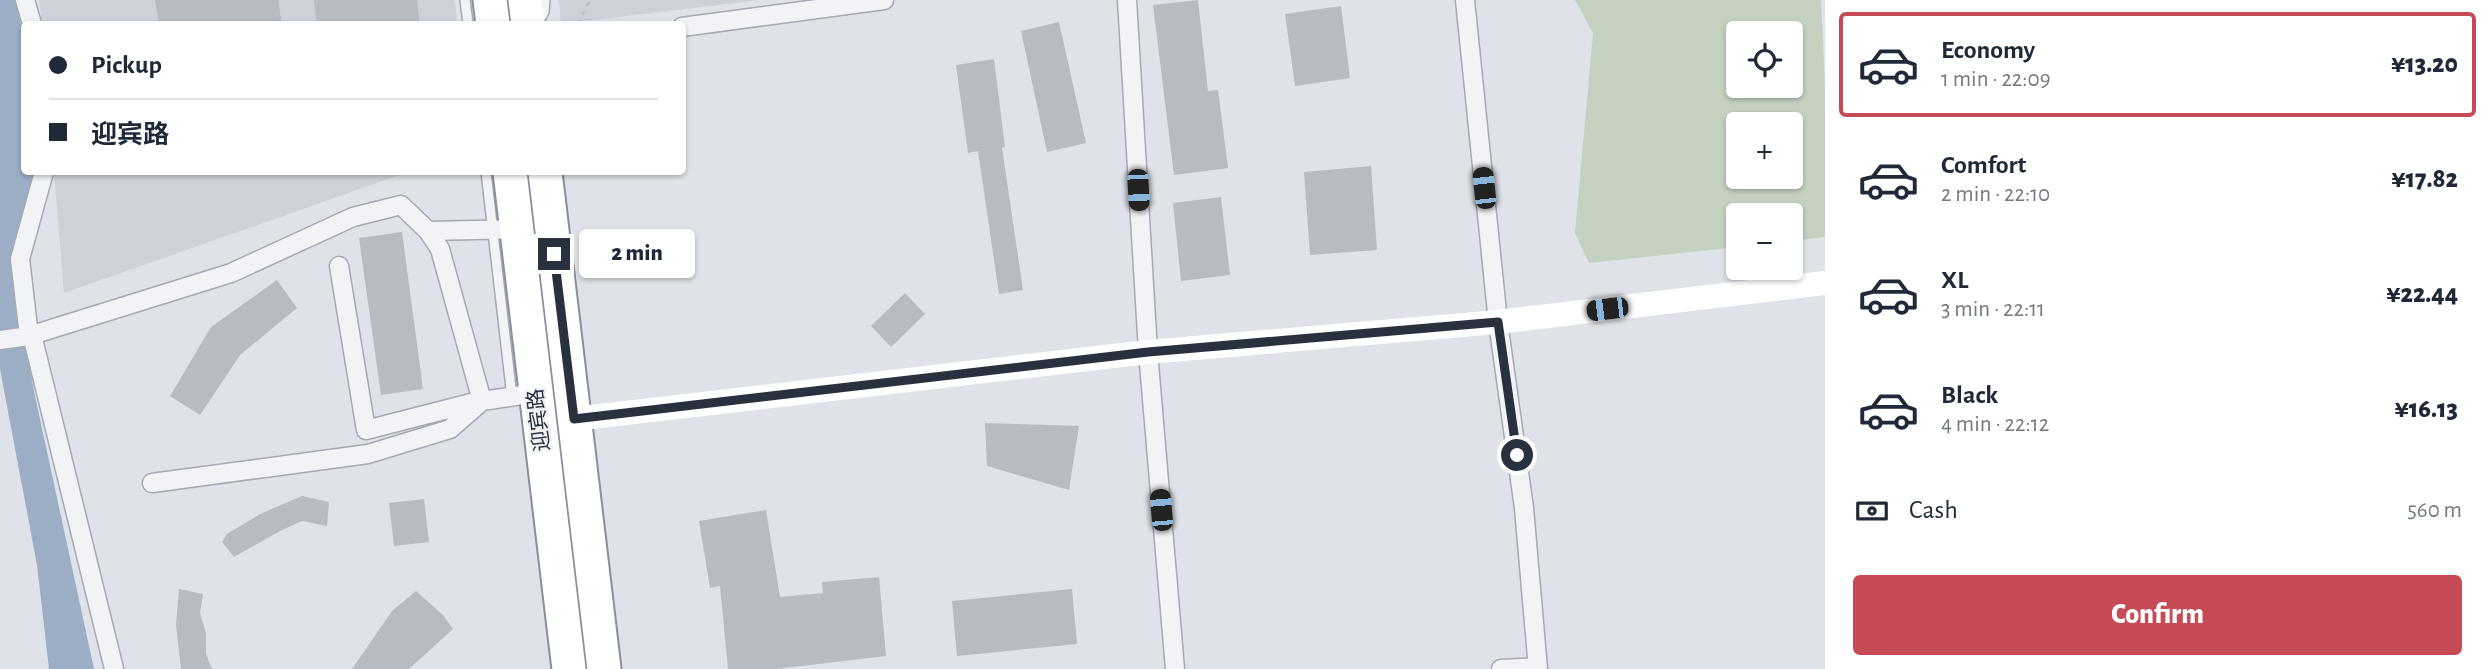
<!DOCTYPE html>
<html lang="en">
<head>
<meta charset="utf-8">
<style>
	body { margin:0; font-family:"Alegreya Sans","Noto Sans SC",sans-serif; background:#f6f6f7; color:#1f2937; height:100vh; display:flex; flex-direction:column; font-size:26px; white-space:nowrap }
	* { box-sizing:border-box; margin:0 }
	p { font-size:23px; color:#747a83 }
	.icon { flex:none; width:38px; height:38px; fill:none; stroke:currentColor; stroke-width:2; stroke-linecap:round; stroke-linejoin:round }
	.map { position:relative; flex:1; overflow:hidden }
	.side { display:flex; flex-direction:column; background:#fff; width:665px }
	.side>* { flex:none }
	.hud { position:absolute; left:21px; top:21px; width:665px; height:154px; border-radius:7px; box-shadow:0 2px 5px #0004; display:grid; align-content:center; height:154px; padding:0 28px; background:#fff }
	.buttons { position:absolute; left:1726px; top:21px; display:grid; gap:14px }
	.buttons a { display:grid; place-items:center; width:77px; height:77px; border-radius:7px; background:#fff; box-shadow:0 2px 5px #0004; font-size:35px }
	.end { position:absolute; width:32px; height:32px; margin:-16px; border:9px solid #29303e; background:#fff; box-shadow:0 0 0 4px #fff }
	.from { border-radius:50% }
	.bubble { position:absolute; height:49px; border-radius:7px; background:#fff; box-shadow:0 2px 5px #0004; font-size:23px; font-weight:800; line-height:49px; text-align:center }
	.car { position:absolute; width:21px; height:42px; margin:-21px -10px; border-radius:9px; box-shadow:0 0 5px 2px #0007; background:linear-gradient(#222 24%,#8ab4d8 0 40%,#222 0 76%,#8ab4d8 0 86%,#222 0) }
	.hud b { display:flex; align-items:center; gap:24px; height:66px; font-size:26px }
	.hud b+b { border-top:2px solid #e0e1e3 }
	.hud i { width:18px; height:18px; background:#1f2937 }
	ul { padding:12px 0 0; list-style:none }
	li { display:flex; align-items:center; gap:21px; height:105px; margin:0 14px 10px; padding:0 14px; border:4px solid transparent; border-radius:7px }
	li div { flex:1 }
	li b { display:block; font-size:26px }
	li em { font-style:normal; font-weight:800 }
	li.active { border-color:#c64b57 }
	li>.icon { width:63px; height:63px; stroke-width:1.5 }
	.pay { display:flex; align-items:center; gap:18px; height:77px; padding:0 28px; font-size:26px }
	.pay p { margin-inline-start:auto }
	.primary-button { display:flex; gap:14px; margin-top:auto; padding:14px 28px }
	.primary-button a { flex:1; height:80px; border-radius:7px; background:#c64b57; color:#fff; font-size:28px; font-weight:800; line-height:80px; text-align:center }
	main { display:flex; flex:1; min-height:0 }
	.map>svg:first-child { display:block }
	.built { fill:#ced1d9 }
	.green { fill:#c4d1c1; fill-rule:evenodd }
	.water { fill:#9caec6 }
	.building { fill:#b7bbc4 }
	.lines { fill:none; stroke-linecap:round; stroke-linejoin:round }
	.lane-casing { stroke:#a5a9b2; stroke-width:12 }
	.street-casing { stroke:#a5a9b2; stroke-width:21 }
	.highway-casing { stroke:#888f9d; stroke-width:37 }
	.path { stroke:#bec0c6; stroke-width:2.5; stroke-dasharray:5 5; stroke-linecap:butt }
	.lane { stroke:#f2f3f6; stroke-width:9 }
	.street { stroke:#f2f3f6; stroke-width:18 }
	.secondary { stroke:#fff; stroke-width:24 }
	.highway { stroke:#fff; stroke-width:33 }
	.route { stroke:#29303e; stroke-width:9 }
	.labels { text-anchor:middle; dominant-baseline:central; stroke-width:5; stroke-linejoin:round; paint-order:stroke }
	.street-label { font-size:21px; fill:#29303e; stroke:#eff1f5 }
</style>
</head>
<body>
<main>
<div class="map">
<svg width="1825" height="669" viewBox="0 0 1825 669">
	<rect width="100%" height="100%" fill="#dfe2e8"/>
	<path class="built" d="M39 0H455L457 24H42Z
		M559 0H759L561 24Z
		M54 172H408L64 293Z"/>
	<path class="green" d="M1575 0H1821L1825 85V237L1790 241V215H1738V247L1589 263 1575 233 1593 33ZM1790 33V86H1738V33ZM1790 124V177H1738V124Z"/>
	<path class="water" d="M0 0H15L24 36V172H36L13 277 35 396 94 669H49L37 565 0 369Z"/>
	<path class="building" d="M155 0H278L282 24H159Z
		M314 0H417L420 24H317Z
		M1198 0 1208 91 1218 90 1228 168 1174 175 1153 5Z
		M1341 6 1350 78 1295 86 1285 14Z
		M1059 22 1086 143 1047 152 1021 31Z
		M994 59 1005 147 1002 148 1023 290 999 294 978 151 968 153 956 65Z
		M1371 166 1377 250 1310 255 1304 172Z
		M1221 197 1230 275 1181 281 1173 203Z
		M402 232 423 389 381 395 359 238Z
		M277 280 297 308 240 355 200 415 170 396 211 327Z
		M905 293 925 314 891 347 871 326Z
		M985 423 1079 426 1069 490 987 466Z
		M302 496 329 502 327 526 302 521 280 531 234 557 222 542 227 534 260 514Z
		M424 499 429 542 394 546 389 503Z
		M766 510 780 597 823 593 822 582 879 577 886 656 776 669H728L720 586 710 588 699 521Z
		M179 589 203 594 200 613 206 633V654L212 669H181L176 625Z
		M1072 589 1077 644 957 656 952 601Z
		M416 591 443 615 453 629 409 669H352L392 611Z"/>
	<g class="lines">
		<defs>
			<path id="lane" d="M465 0 468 24
				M538 23 544 12 545 0
				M486 172 512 397"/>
			<path id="street" d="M25 0 32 24
				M1127 0 1148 352 1175 669
				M1465 0 1498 322 1524 508 1538 669
				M682 27 884 0
				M44 172 20 259 29 336 32 335 114 669
				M428 231 517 229
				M339 266 366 430 479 401
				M32 335 231 273 353 217 401 205 428 231 440 249 482 401 536 393
				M0 340 29 336
				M152 483 368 454 450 429 482 401
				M1501 669 1538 667"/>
			<path id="highway" d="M490 0 493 24
				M525 0 528 24
				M510 172 569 669
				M545 172 604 669"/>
		</defs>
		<use href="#lane" class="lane-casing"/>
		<use href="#street" class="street-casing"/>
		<use href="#highway" class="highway-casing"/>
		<path class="path" d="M578 24 590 0"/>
		<use href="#lane" class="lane"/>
		<use href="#street" class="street"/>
		<path class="secondary" d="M574 419 1148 352 1498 322 1825 283"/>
		<use href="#highway" class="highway"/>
	</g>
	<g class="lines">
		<path class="route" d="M554 254 574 419 1148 352 1498 322 1517 455"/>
	</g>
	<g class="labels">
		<g class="street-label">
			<text transform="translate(539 420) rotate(-97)">迎宾路</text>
		</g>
	</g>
</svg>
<div class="buttons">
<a><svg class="icon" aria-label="locate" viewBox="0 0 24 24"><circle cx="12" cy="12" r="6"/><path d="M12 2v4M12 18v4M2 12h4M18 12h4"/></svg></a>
<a>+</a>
<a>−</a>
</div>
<i class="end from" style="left:1517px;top:455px"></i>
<i class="end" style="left:554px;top:254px"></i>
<div class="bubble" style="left:579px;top:229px;width:116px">2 min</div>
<i class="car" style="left:1484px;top:188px;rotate:354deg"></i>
<i class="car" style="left:1138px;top:190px;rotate:177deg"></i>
<i class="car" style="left:1607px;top:309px;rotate:263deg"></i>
<i class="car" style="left:1161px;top:510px;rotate:355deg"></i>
<div class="hud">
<b><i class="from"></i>Pickup</b>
<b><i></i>迎宾路</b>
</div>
</div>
<section class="side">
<ul>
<li class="active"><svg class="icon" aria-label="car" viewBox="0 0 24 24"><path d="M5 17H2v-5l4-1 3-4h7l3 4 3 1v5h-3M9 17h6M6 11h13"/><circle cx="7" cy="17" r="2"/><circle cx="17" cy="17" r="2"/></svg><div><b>Economy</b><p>1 min · 22:09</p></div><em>¥13.20</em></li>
<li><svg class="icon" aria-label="car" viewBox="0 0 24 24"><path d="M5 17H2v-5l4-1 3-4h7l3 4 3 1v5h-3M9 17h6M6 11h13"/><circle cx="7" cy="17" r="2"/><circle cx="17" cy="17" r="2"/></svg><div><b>Comfort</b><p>2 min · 22:10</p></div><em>¥17.82</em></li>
<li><svg class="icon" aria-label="car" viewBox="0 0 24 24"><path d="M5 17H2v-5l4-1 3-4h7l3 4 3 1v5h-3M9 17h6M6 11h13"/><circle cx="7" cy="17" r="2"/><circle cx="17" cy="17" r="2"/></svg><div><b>XL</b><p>3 min · 22:11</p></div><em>¥22.44</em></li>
<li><svg class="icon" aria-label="car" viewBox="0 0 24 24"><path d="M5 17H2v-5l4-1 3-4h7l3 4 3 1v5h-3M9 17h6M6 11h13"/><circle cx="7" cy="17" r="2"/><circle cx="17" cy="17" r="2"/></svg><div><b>Black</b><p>4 min · 22:12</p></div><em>¥16.13</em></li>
</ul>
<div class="pay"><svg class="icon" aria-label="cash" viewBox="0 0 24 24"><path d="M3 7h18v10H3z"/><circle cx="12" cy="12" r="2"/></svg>Cash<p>560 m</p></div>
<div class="primary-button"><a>Confirm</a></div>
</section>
</main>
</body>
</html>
